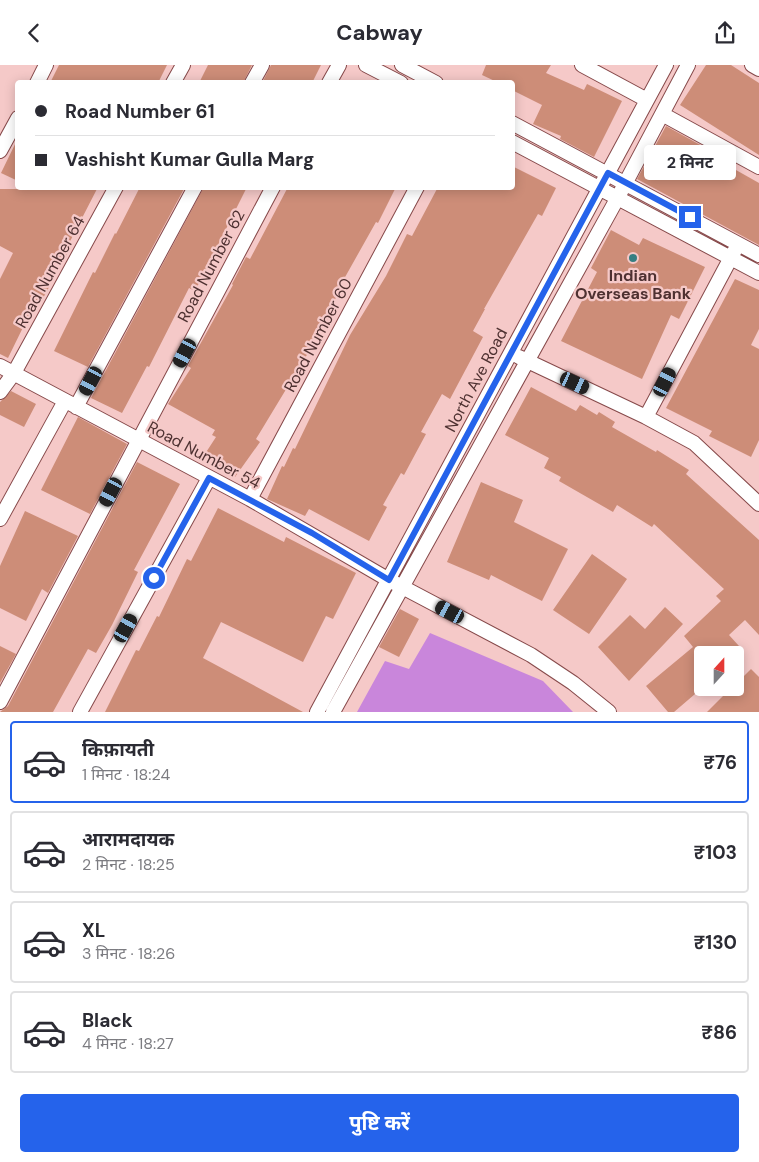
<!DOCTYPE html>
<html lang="hi">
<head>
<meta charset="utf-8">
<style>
	body { margin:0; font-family:"DM Sans","Noto Sans Devanagari",sans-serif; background:#f7f7f7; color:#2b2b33; height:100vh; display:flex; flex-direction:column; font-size:19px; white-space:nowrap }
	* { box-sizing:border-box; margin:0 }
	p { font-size:16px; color:#7c7c81 }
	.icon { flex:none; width:28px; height:28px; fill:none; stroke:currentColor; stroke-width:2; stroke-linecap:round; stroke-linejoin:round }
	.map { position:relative; height:647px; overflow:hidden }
	.panel { display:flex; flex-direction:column; background:#fff; flex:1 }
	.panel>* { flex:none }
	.hud { position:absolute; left:15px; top:15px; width:500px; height:110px; border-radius:5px; box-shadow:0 2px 12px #0003; display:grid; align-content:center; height:110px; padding:0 20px; background:#fff }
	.needle { width:32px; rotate:21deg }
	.tools { position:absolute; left:694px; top:581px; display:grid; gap:10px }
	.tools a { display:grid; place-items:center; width:50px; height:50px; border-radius:5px; background:#fff; box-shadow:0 2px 12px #0003; font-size:25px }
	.end { position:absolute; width:22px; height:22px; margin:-11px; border:6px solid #2563eb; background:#fff; box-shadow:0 0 0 2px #fff }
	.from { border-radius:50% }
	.bubble { position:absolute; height:35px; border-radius:5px; background:#fff; box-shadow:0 2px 12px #0003; font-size:16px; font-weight:700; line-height:35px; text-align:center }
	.car { position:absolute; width:15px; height:30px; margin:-15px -8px; border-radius:6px; box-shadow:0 0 4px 1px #0007; background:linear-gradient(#222 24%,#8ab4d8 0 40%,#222 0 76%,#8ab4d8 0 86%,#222 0) }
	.hud b { display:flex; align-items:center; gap:18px; height:48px; font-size:19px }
	.hud b+b { border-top:1px solid #e1e1e2 }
	.hud i { width:12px; height:12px; background:#2b2b33 }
	ul { padding:9px 0 0; list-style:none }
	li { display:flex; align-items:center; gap:15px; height:82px; margin:0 10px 8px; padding:0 10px; border:2px solid #e1e1e2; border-radius:5px }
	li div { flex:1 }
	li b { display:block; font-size:19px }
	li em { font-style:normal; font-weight:700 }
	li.current { border-color:#2563eb }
	li>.icon { width:45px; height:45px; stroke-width:1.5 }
	.button { display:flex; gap:10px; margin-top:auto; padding:10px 20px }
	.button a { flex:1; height:58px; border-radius:5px; background:#2563eb; color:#fff; font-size:20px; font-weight:700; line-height:58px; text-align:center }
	header { display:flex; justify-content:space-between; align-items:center; height:65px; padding:0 20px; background:#fff; font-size:22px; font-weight:700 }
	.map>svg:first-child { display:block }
	.green { fill:#c986db }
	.building { fill:#cd8d78 }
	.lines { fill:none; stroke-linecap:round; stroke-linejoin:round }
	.minor-casing { stroke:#86494a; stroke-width:16 }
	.minor { stroke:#fff; stroke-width:14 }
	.route { stroke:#2563eb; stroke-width:6 }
	.poi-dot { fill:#367f82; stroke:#f5c9c8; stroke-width:2 }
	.labels { text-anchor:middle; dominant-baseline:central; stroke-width:4.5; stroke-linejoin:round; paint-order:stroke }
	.street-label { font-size:16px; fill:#4e3131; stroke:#f5c9c8 }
	.poi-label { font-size:16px; font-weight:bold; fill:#4e3131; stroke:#f5c9c8 }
</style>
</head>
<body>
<header><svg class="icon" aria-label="back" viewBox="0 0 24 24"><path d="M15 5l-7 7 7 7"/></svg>Cabway<svg class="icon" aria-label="share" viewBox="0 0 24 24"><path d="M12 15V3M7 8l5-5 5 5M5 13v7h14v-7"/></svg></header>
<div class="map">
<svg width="759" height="647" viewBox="0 0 759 647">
	<rect width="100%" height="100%" fill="#f5c9c8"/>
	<path class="green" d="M430 568 543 616 573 647H357L385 596 409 604Z"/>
	<path class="building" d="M59 0H167L158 18H50Z
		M208 0H252L243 18H199Z
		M271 0H321L312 18H262Z
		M486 0H551L546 8 584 25 587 19 622 36 594 92 560 74 561 71 533 59 542 40 512 25V18H499L482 10Z
		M706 0H731L759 18V90L680 40Z
		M666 61 722 92 720 96 759 118V180L637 114Z
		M18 73V116L1 108Z
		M512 101 556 123 542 151 538 149 484 244H485L473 266 483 272 450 334 442 329 421 367 426 369 404 410 401 408 383 440 387 442 369 476 309 444 305 451 267 434 282 401 284 402 293 383 295 384 350 270 386 211 407 169 412 171 438 122H512Z
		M31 122H98L64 188 67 189 35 248 31 246 8 293 0 289V214L13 188 0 181V124H35Z
		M140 122H185L88 302 54 286 93 207 95 208 115 168 116 169Z
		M204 122H247L195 226 189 223 149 302 147 301 122 348 91 333Z
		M288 122H396L378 158 376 157 335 230 337 231 324 253 328 255 256 374 260 377 235 412 203 392 216 372 212 370 215 365 168 339 191 303 188 301 233 220 232 219 246 192 250 194Z
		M611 165 639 180 643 173 705 202 679 254 671 250 642 314 561 276 597 207 591 203Z
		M735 214 759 225V264L751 280 759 284V375L751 392 709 371 712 366 666 343Z
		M531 322 576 346 580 340 597 350 599 347 615 357 612 362 656 387 657 385 689 405 686 409 759 475V570L745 555 729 570 739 581 730 590H702V623L674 647H668L646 621 693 582 684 571 721 536 716 531 724 524 654 459 652 462 617 440 613 447 559 416 561 412 544 403 549 393 505 370Z
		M11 326 36 339 24 362 0 350V337Z
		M78 352 127 379 90 449 41 425Z
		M137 397 180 419 134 505 138 507 112 560 96 588 88 584 53 647H0L8 641Z
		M481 417 523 435 514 457 568 484 542 536 491 510 489 515 447 497Z
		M218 443 284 477 286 472 356 508 333 554 326 551 303 597 221 557 203 593 303 647H105L136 585 139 586 157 551 159 552 187 494 191 496Z
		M25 446 78 471 48 528 42 524 26 556 0 543V501Z
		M592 489 627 514 589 569 553 545Z
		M665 542 683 559 629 616 598 582 630 550 645 564Z
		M400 544 419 554 399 592 379 582Z
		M0 581 16 589 0 618Z
		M751 604 759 612V647H707L732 622H735V620Z"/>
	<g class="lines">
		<defs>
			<path id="minor" d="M366 0 401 18
				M402 0 436 18
				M582 0 647 35
				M752 0 759 4
				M37 18 46 0
				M173 18 183 0
				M252 18 262 0
				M329 18 339 0
				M662 49 759 102
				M512 58 759 190
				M512 77 759 208
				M0 86 18 53
				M519 292 646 352 694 378 759 439
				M0 301 250 434 389 515 531 590 573 618 609 647
				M0 327 14 308 116 122
				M76 342 195 122
				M646 352 735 185
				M250 434 417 122
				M0 454 65 336
				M0 637 273 122
				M80 647 209 413
				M317 647 666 0
				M333 647 617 134 688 0"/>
		</defs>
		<use href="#minor" class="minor-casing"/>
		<use href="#minor" class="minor"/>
	</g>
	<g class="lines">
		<path class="route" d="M154 513 209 413 312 468 389 515 608 108 690 152"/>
	</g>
	<circle class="poi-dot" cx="633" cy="193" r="5"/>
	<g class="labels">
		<g class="street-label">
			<text transform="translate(211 201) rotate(-62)">Road Number 62</text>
			<text transform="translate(50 207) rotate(-61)">Road Number 64</text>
			<text transform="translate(318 270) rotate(-62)">Road Number 60</text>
			<text transform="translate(476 315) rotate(-62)">North Ave Road</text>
			<text transform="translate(204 390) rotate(28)">Road Number 54</text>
		</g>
		<g class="poi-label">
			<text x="633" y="210">Indian<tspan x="633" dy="18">Overseas Bank</tspan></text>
		</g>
	</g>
</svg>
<div class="tools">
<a><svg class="needle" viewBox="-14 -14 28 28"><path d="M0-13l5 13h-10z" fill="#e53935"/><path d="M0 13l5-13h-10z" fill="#7c7c81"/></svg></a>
</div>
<i class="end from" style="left:154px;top:513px"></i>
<i class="end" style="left:690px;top:152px"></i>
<div class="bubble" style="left:644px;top:80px;width:92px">2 मिनट</div>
<i class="car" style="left:185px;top:288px;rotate:208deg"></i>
<i class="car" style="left:91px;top:316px;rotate:208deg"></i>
<i class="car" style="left:665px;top:317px;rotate:27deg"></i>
<i class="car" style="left:575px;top:318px;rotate:115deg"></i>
<i class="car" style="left:111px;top:427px;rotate:208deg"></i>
<i class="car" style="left:450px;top:547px;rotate:298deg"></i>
<i class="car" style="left:126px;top:563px;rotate:29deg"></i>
<div class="hud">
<b><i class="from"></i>Road Number 61</b>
<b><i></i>Vashisht Kumar Gulla Marg</b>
</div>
</div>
<section class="panel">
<ul>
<li class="current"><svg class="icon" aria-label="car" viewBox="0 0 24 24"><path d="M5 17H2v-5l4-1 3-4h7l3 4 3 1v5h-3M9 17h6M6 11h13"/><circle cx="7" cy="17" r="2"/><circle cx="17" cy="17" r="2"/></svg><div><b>किफ़ायती</b><p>1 मिनट · 18:24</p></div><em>₹76</em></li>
<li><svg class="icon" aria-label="car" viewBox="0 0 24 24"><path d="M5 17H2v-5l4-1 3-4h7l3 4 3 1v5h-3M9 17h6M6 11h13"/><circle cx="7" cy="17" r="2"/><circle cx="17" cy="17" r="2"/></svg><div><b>आरामदायक</b><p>2 मिनट · 18:25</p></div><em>₹103</em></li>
<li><svg class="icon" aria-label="car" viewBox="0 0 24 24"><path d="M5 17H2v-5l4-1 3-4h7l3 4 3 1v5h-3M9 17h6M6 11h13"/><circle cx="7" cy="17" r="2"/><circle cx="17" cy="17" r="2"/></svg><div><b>XL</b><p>3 मिनट · 18:26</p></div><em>₹130</em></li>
<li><svg class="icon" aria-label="car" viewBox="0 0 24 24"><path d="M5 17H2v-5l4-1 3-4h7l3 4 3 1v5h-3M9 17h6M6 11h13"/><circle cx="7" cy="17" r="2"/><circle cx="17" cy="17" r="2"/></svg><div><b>Black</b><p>4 मिनट · 18:27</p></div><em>₹86</em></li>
</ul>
<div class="button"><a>पुष्टि करें</a></div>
</section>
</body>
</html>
